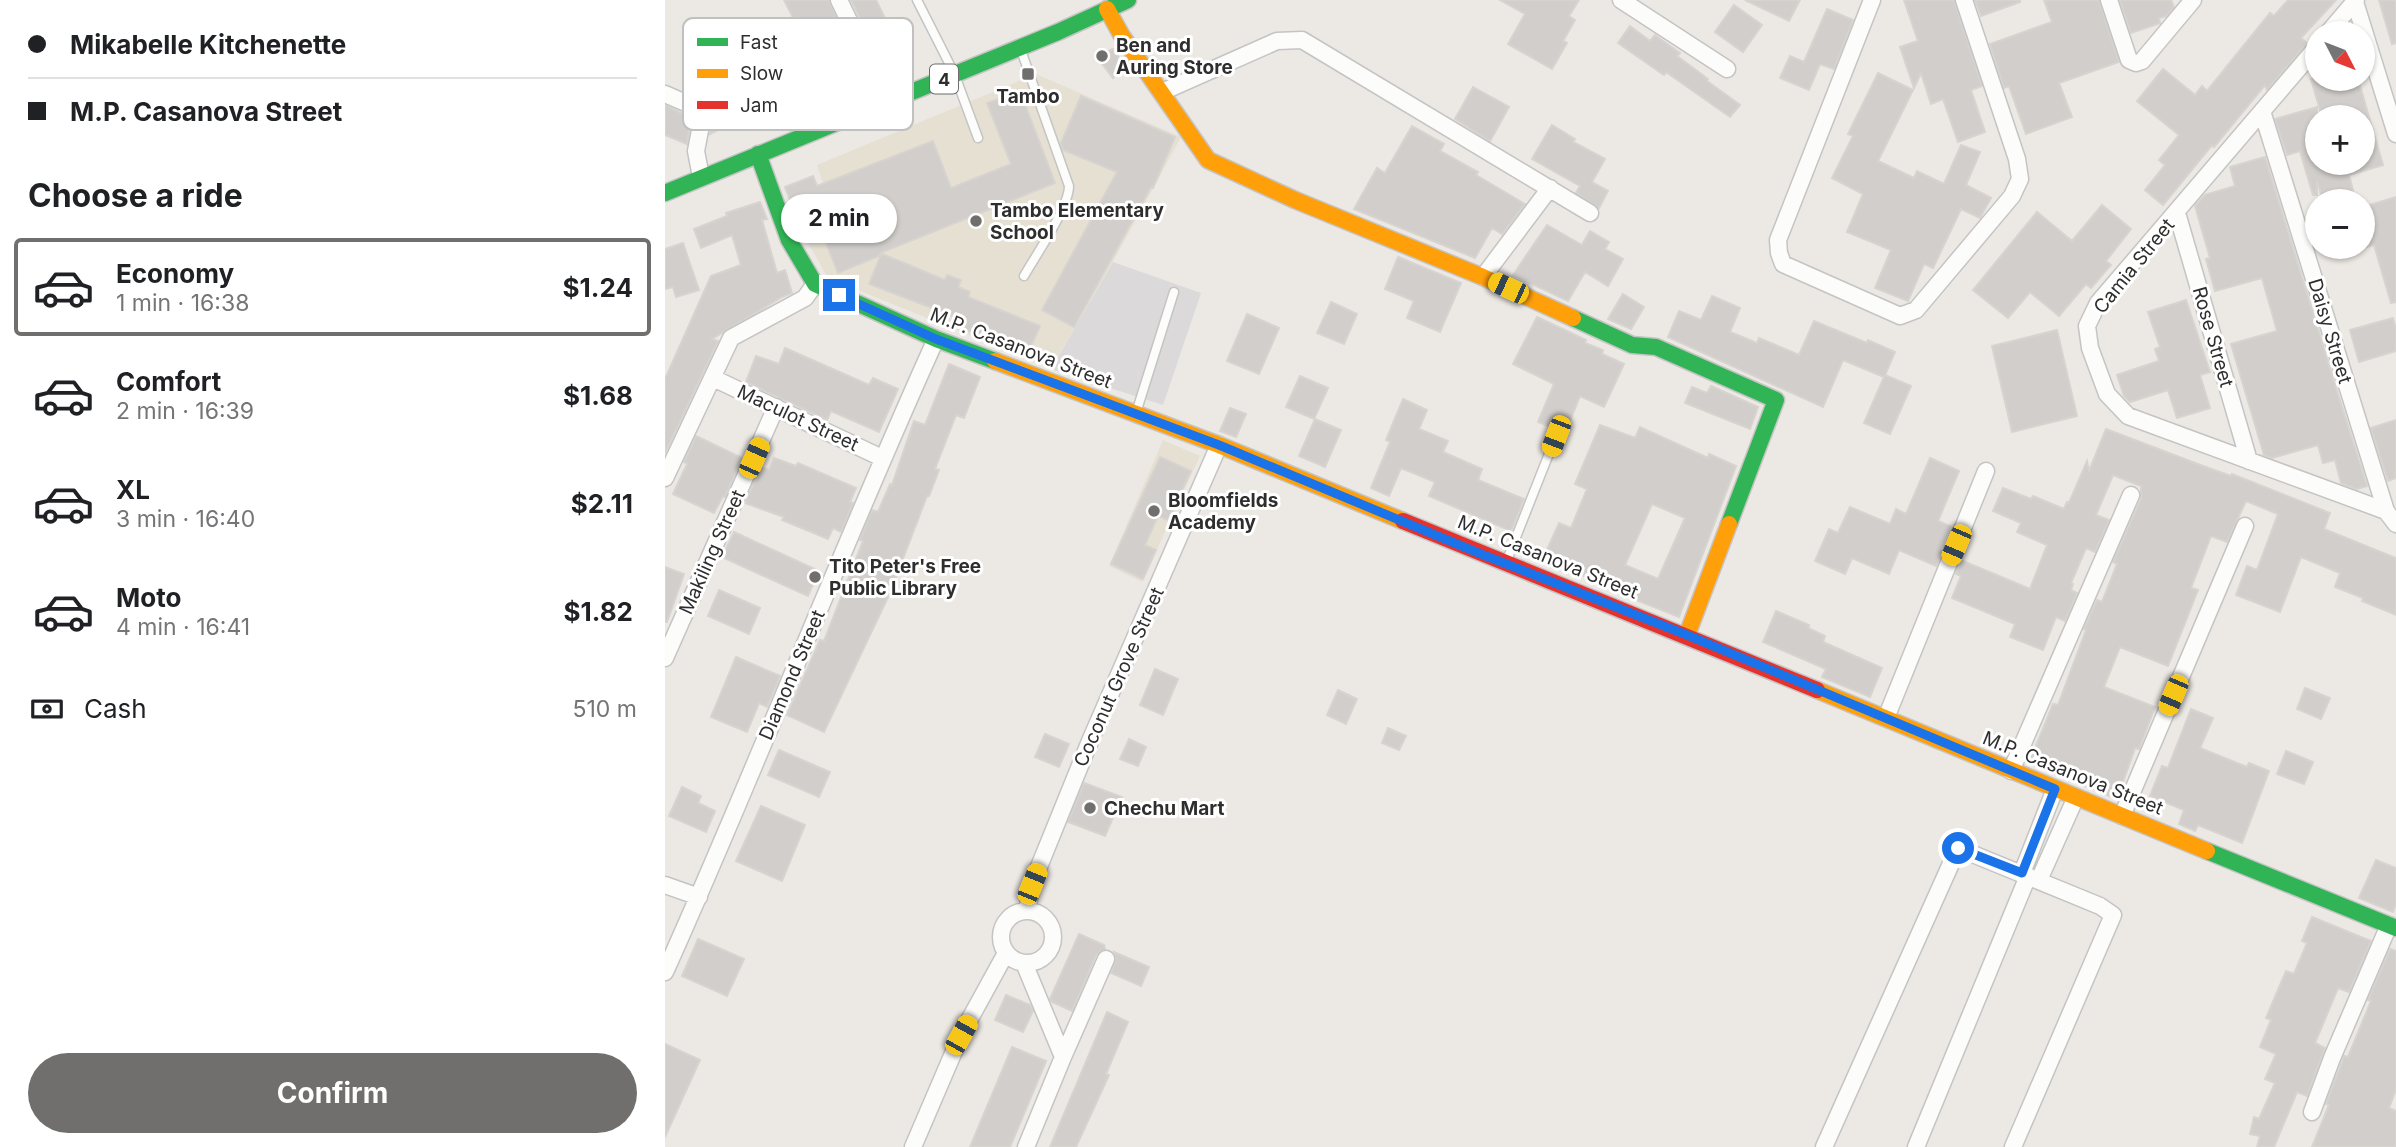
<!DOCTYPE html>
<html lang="en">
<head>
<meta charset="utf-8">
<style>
	body { margin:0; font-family:Inter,sans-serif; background:#f6f6f6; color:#202124; height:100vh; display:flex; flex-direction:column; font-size:26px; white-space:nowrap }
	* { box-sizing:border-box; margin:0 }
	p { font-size:23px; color:#757577 }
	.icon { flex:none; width:38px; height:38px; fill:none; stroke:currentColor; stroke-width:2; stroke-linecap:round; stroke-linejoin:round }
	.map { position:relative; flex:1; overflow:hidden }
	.drawer { display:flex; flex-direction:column; background:#fff; width:665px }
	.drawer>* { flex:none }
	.hud { display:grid; align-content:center; height:154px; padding:0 28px; background:#fff }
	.needle { width:46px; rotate:132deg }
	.tools { position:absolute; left:1640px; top:21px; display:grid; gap:14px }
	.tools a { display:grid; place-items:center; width:70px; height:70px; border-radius:50%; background:#fff; box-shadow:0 2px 5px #0004; font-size:35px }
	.end { position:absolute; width:32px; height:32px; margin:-16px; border:9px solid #1a73e8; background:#fff; box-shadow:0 0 0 4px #fff }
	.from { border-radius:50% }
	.bubble { position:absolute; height:49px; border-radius:24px; background:#fff; box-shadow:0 2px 5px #0004; font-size:23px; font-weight:700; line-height:49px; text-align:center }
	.car { position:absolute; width:21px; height:42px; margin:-21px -10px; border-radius:9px; box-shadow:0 0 5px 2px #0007; background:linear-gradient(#f5c518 24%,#345 0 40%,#f5c518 0 76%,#345 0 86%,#f5c518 0) }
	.hud b { display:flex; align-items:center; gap:24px; height:66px; font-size:26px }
	.hud b+b { border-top:2px solid #e0e0e0 }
	.hud i { width:18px; height:18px; background:#202124 }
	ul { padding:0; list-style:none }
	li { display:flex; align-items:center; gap:21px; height:98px; margin:0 14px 10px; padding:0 14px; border:4px solid transparent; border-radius:7px }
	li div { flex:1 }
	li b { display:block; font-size:26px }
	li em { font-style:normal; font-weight:700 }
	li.on { border-color:#706f6e }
	li>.icon { width:63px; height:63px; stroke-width:1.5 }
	h2 { padding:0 28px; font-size:32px; line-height:84px }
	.pay { display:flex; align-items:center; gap:18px; height:77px; padding:0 28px; font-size:26px }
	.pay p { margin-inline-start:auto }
	.action { display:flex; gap:14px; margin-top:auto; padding:14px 28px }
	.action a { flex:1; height:80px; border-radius:42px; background:#706f6e; color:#fff; font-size:28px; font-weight:700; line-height:80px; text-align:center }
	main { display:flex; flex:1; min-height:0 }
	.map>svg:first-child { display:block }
	.industrial { fill:#dcd9db }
	.education { fill:#e6e0d3 }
	.building { fill:#d1cecb; stroke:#d7d4d0; stroke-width:2; fill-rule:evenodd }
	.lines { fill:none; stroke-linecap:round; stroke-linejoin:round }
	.lane-casing { stroke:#c5c4c5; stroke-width:11 }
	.street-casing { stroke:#c5c4c5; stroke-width:19 }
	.fast-casing { stroke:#c5c4c5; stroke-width:19 }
	.slow-casing { stroke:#c5c4c5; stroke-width:19 }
	.jam-casing { stroke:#c5c4c5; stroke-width:19 }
	.lane { stroke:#fcfcfb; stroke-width:8 }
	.street { stroke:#fcfcfb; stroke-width:16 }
	.fast { stroke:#30b455; stroke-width:16 }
	.slow { stroke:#ff9f0a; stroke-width:16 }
	.jam { stroke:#e5322d; stroke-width:16 }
	.route { stroke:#1a73e8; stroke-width:9 }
	.poi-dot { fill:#706f6e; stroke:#fff; stroke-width:2.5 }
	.labels { text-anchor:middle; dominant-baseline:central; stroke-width:6; stroke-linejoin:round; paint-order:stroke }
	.shield { fill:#fff; stroke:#6d6d6d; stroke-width:2 }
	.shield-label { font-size:18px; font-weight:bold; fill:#2e2e2e }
	.poi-label { font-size:19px; font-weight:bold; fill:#2e2e2e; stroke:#fff; text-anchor:start }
	.street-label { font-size:19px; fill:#2e2e2e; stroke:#fff }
	.key { fill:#fff; stroke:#c0c0c0; stroke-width:2 }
	.key-label { font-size:19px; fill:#2e2e2e }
</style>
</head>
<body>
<main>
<section class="drawer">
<div class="hud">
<b><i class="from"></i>Mikabelle Kitchenette</b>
<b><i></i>M.P. Casanova Street</b>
</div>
<h2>Choose a ride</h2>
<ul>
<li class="on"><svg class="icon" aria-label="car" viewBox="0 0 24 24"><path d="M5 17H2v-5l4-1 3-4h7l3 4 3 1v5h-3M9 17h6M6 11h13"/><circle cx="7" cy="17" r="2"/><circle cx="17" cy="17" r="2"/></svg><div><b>Economy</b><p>1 min · 16:38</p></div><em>$1.24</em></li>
<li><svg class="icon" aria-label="car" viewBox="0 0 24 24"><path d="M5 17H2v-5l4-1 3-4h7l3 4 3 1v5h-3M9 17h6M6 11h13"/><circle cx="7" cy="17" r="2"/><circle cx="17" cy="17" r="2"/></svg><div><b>Comfort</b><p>2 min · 16:39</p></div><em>$1.68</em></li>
<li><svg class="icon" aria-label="car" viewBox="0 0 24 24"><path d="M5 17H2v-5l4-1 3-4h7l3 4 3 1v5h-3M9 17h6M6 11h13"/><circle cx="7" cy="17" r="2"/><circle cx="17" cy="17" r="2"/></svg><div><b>XL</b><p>3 min · 16:40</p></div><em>$2.11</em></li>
<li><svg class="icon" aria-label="car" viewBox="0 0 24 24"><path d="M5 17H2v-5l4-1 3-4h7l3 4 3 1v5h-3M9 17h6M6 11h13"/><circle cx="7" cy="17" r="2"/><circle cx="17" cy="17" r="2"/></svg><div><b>Moto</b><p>4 min · 16:41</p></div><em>$1.82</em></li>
</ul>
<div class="pay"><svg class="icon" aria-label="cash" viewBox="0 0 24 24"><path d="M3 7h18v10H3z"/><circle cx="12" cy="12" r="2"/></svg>Cash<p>510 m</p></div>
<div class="action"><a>Confirm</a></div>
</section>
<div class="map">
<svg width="1731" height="1147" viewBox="0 0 1731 1147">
	<rect width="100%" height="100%" fill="#ece8e4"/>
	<path class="industrial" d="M448 262 536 293 498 405 386 369Z"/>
	<path class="education" d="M371 74 516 137 448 262 386 368 163 278 134 227 168 214 152 165Z
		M498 440 535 456 477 582 444 566Z"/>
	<path class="building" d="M119 0H164L200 78 150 96 120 47 137 35Z
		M186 0H211L233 44 212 54Z
		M835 0H914L904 16 910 20 898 41 902 43 887 69 843 44 860 14Z
		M1080 0H1135L1124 21Z
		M1239 0H1289L1317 86 1306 90 1320 132 1293 142 1278 99 1266 104 1256 73 1249 88 1235 47 1253 41Z
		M1310 0H1355V2L1316 16Z
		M1379 0H1434L1454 62 1394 83 1407 117 1361 134 1344 86 1339 88 1325 44 1387 22Z
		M1455 0H1506L1509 7 1501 16 1494 18 1495 23 1466 33Z
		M1623 0H1671L1636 38 1642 43 1602 90 1600 85 1549 147 1547 145 1498 205 1480 190 1500 165 1494 160 1514 135 1472 101 1498 69 1530 95 1537 86 1542 91 1605 13 1609 16Z
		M1714 0H1731V43L1727 44Z
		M1069 5 1097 25 1078 52 1050 32Z
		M1162 9 1188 20 1169 69 1155 64 1144 90 1115 78 1125 56 1139 62Z
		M965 26 985 41 990 35 1015 53 1012 56 1043 79 1042 81 1075 105 1065 117 1001 72 999 75 953 43Z
		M448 49 461 67 448 78 431 56Z
		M1213 73 1248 90 1213 161 1249 178 1252 171 1279 184 1296 145 1315 152 1301 185 1326 198 1315 218 1296 209 1268 268 1259 264 1243 301 1210 288 1226 250 1182 232 1198 194 1167 178 1188 136 1183 134Z
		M1646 79H1693L1718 165 1684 175 1690 198 1678 201H1658L1652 181V195H1648L1635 151 1622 155 1610 119 1652 107V163H1698V117H1657Z
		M65 87 79 116 45 134 47 126 51 128 46 111 38 100Z
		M808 87 844 107 825 141 790 119Z
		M355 91 390 183 215 253 280 280 282 275 296 280 293 287 305 292 303 297 375 326 362 355 298 329 301 321 204 284 216 255 173 273 151 218 135 225 120 187 148 176 152 186 268 141 286 188 346 164 322 103Z
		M416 96 510 137 488 188 486 187 409 327 377 310 452 172 398 150 396 143Z
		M0 105 26 118 22 144 0 135Z
		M887 125 910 139 908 142 940 159 927 182 943 191 934 208 911 193 915 186 867 159Z
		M747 126 779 144 775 151 813 172 811 175 860 204 837 234 827 228 810 258 689 209 712 168 720 173Z
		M1600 157 1673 394 1702 486 1692 489 1676 483 1670 460 1658 463 1653 445 1607 458 1599 455 1566 344 1612 331 1597 278 1550 291 1541 259 1545 258 1530 206 1540 195 1570 186 1565 167Z
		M1731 197V302L1726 303 1709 245 1698 248V207Z
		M95 202 102 219 97 220 112 273 120 270 127 293 117 297 47 339 53 341 0 453V379L46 276 76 265 67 235 36 248 29 229 62 216 61 213Z
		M1437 205 1466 229 1441 261 1446 265 1426 288 1421 284 1394 316 1365 292 1343 318 1308 290 1372 212 1407 241Z
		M882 225 917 245 925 231 944 242 940 249 958 259 943 286 920 272 903 301 848 275Z
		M18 243 34 290 11 297 8 287 0 289V249Z
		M733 257 796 283 775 332 742 318 749 301 720 289Z
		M958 294 979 307 966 329 943 319Z
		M1047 296 1075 308 1065 332 1092 343 1094 338 1134 355 1149 321 1202 343 1203 340 1230 352 1220 375 1246 386 1225 434 1199 423 1219 377 1178 360 1158 407 1003 337 1014 311 1036 320Z
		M1521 300 1545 372 1535 375 1545 408 1512 418 1503 390 1465 402 1459 396 1452 375 1494 361 1490 349 1495 347 1483 312Z
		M666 302 692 314 679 344 652 333Z
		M582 314 614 328 594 374 562 361Z
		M872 317 921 340 920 343 938 350 937 354 959 364 939 407 915 396 900 433 873 422 889 384 848 364Z
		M1728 318 1731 329V351L1694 362 1685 330Z
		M1392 330 1412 416 1347 432 1327 346Z
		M120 348 204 385 208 378 233 389 214 432 166 411 162 420 81 382 91 356 114 364Z
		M284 364 315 377 299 418 291 415 270 469 274 470 264 496H262L224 595 159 732 122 715 155 640 159 641 198 541 195 540 207 510 213 512 225 484 227 485 249 421 260 425Z
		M635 376 663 388 649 419 621 407Z
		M1046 386 1093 407 1085 429 1020 403 1027 387 1042 393Z
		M738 399 762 410 754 429 783 441 778 452 817 469 813 480 859 499 846 531 764 496 770 482 736 468 724 496 706 488 725 442 721 440Z
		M565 408 581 414 571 437 555 431Z
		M650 419 676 430 660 467 634 456Z
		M1731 420V478L1723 481 1706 428Z
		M935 425 970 438 975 427 1043 458 1044 454 1071 466 1014 617 951 592 952 590 917 575 919 572 902 565 903 561 881 552 894 523 906 528 922 489 910 484ZM987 504 1020 518 993 579 960 565Z
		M1441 429 1538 466 1566 476 1567 474 1665 513 1659 529 1731 558V615L1697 601 1698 598 1670 587 1675 573 1636 557 1615 612 1571 595 1582 566 1592 570 1613 514 1581 501 1562 542 1546 536 1526 588 1533 590 1503 666 1455 647 1439 687 1490 707 1474 749 1470 748 1452 799 1364 763 1388 704 1393 705 1421 630 1419 629 1432 600 1437 602 1452 564 1448 562 1476 499V486L1448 475 1431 515 1444 520 1430 552 1421 548 1406 583 1408 584 1406 590 1412 593 1400 621 1391 617 1378 650 1345 637 1350 624 1287 598 1296 576 1291 574 1296 560 1365 589 1382 545 1352 532 1356 523 1328 511 1338 488 1366 499 1368 496 1399 509 1402 502 1404 503 1422 461 1424 471Z
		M31 436 77 458 60 497 58 496 49 513 8 494 22 464 19 462Z
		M495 457 526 471 503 520 493 516 480 545 491 550 478 579 446 564Z
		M109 458 131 466 133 463 191 488 185 502 188 503 176 532 168 528 163 539 117 520 119 517 80 503 96 467 104 470Z
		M1265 458 1294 471 1273 521 1285 526 1274 550 1277 551 1271 566 1234 550 1224 574 1187 558 1180 574 1150 561 1164 529 1173 533 1185 507 1225 524 1231 509 1241 514Z
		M69 532 154 571 143 596 57 557Z
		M0 567 19 574 2 622H0Z
		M54 590 95 608 84 634 43 616Z
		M1111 611 1144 625 1143 628 1160 636 1158 642 1217 668 1205 697 1157 677 1161 669 1098 642Z
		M71 657 115 676 102 707 94 703 82 732 46 717Z
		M490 669 513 679 498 715 475 705Z
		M1640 688 1665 698 1656 719 1632 709Z
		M673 690 692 699 681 724 662 715Z
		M1526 709 1548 718 1535 748 1582 767 1584 763 1604 771 1577 843 1533 825 1530 831 1514 824 1519 810 1485 796 1497 766 1503 768Z
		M723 728 741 736 734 750 717 743Z
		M380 734 404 744 394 767 370 757Z
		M464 739 481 747 473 766 455 759Z
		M114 750 165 772 154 797 103 775Z
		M1621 751 1648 762 1639 784 1612 774Z
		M419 783 457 797 440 836 403 822Z
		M17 787 36 796 33 803 50 811 41 832 4 816Z
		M96 806 140 825 117 881 71 861Z
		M1711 860 1731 868V904L1728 912 1694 898Z
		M1647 917 1706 941 1684 992 1673 988 1650 1043 1660 1048 1642 1096 1632 1092 1609 1147H1592L1595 1136 1585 1134 1589 1117 1594 1119 1610 1083 1600 1079 1611 1054 1595 1047 1606 1020 1601 1018 1621 971 1629 974 1642 943 1637 941Z
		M414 934 439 945 440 949 431 955 407 1011 387 1002 385 999Z
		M33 939 79 959 62 996 17 976Z
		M1725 949 1731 951V1090L1724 1108 1731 1111V1147H1647L1664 1105 1661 1104 1677 1062 1679 1056 1683 1057 1706 1001 1703 1000Z
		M449 952 484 967 476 986 446 973 451 959Z
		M341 995 365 1005 368 1011 358 1032 330 1020Z
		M442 1012 463 1022 441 1074 444 1075 411 1147H385Z
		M0 1044 35 1060 0 1137Z
		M347 1047 381 1061 366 1097 345 1147H305Z"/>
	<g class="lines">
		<defs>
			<path id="lane" d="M252 0 287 69
				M107 46 149 128
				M357 53 404 186C404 207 371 255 359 276
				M292 81 313 138
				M471 413 509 292
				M842 560 891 436"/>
			<path id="street" d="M174 0 223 102
				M956 0 1062 69
				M1207 0 1113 240 1114 253 1118 264 1235 316 1251 310 1347 196 1355 179 1352 159 1299 0
				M1444 0 1464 60 1471 63 1477 61 1528 0
				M1690 2 1731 134
				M1663 33 1691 0
				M1652 47 1433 303 1422 326 1425 348 1442 394 1463 416 1721 511
				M497 92 612 41 637 40 925 213
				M0 94 30 107 36 113 37 120 31 151 36 177
				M1597 111 1721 511 1731 524
				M1512 213 1584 461
				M818 277 885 188
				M48 378 217 458
				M0 478 66 338 140 298 150 284
				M0 658 111 407
				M1221 718 1321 471
				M1346 771 1466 495
				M1457 816 1580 526
				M1357 873 1390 789
				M1374 880 1411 797
				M0 885 34 897
				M362 911 367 884 425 741 554 445
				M336 937a26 26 0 1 1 52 0a26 26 0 1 1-52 0Z
				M359 963 398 1057 361 1147
				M0 972C94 763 176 548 271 339
				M398 1057 441 959
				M1647 1112 1667 1058 1724 925
				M248 1147 296 1035 341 953
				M1159 1147 1293 848 1435 906 1448 915 1348 1147
				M1251 1147 1363 876"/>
			<path id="fast" d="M93 154 124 240 150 284 271 339 330 361
				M0 193 393 32 463 0
				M908 318 967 345 991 347 1111 400 1064 524
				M1542 851 1731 928"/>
			<path id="slow" d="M442 9 457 36 543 160 630 200 818 277 908 318
				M330 361 554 445 738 521
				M1022 635 1064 524
				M1152 690 1542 851"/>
			<path id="jam" d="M738 521 1152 690"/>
		</defs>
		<use href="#lane" class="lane-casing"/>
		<use href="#street" class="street-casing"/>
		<use href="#fast" class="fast-casing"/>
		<use href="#slow" class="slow-casing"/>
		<use href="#jam" class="jam-casing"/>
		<use href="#lane" class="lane"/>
		<use href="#street" class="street"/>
		<use href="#fast" class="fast"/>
		<use href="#slow" class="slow"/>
		<use href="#jam" class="jam"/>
	</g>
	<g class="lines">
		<path class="route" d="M174 295 271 339 554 445 816 554 1022 635 1390 789 1357 873 1293 848"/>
	</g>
	<g class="poi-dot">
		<circle cx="437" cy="56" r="7"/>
		<rect x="356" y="67" width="14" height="14" rx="3.5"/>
		<circle cx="311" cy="221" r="7"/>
		<circle cx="489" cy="511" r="7"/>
		<circle cx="150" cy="577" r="7"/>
		<circle cx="425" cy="808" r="7"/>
	</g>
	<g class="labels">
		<rect class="shield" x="265" y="64.5" width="28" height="29" rx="5"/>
		<g class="shield-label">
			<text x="279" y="79">4</text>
		</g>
		<g class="poi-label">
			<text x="451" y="45">Ben and<tspan x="451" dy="22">Auring Store</tspan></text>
			<text x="363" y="96" text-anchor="middle">Tambo</text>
			<text x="325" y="210">Tambo Elementary<tspan x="325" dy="22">School</tspan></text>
			<text x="503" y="500">Bloomfields<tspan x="503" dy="22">Academy</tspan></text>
			<text x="164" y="566">Tito Peter's Free<tspan x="164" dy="22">Public Library</tspan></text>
			<text x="439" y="808">Chechu Mart</text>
		</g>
		<g class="street-label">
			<text transform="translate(1469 266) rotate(-51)">Camia Street</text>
			<text transform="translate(1665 331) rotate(73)">Daisy Street</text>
			<text transform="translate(1548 337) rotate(74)">Rose Street</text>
			<text transform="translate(356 348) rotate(21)">M.P. Casanova Street</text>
			<text transform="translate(133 418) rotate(25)">Maculot Street</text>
			<text transform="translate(47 552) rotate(-66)">Makiling Street</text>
			<text transform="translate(883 557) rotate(22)">M.P. Casanova Street</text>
			<text transform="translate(127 675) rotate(-67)">Diamond Street</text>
			<text transform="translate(454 677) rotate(-66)">Coconut Grove Street</text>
			<text transform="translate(1408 773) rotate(22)">M.P. Casanova Street</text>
		</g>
	</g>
	<rect x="18" y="18" width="230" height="112" rx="10" class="key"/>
	<rect x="32" y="38" width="31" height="8" fill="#30b455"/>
	<rect x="32" y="69" width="31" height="9" fill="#ff9f0a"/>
	<rect x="32" y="101" width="31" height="8" fill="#e5322d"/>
	<g class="key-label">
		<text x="75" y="49">Fast</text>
		<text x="75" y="80">Slow</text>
		<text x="75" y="112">Jam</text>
	</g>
</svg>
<div class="tools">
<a><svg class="needle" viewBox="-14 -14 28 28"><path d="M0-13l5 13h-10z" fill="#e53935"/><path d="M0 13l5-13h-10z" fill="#757577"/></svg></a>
<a>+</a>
<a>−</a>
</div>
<i class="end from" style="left:1293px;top:848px"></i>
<i class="end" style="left:174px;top:295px"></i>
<div class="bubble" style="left:116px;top:194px;width:116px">2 min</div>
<i class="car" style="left:843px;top:288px;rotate:295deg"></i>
<i class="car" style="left:891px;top:436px;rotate:201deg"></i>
<i class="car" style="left:89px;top:458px;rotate:24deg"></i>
<i class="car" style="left:1291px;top:545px;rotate:203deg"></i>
<i class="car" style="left:1508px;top:695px;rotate:203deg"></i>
<i class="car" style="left:367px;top:884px;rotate:22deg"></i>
<i class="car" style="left:296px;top:1035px;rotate:29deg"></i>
</div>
</main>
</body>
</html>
